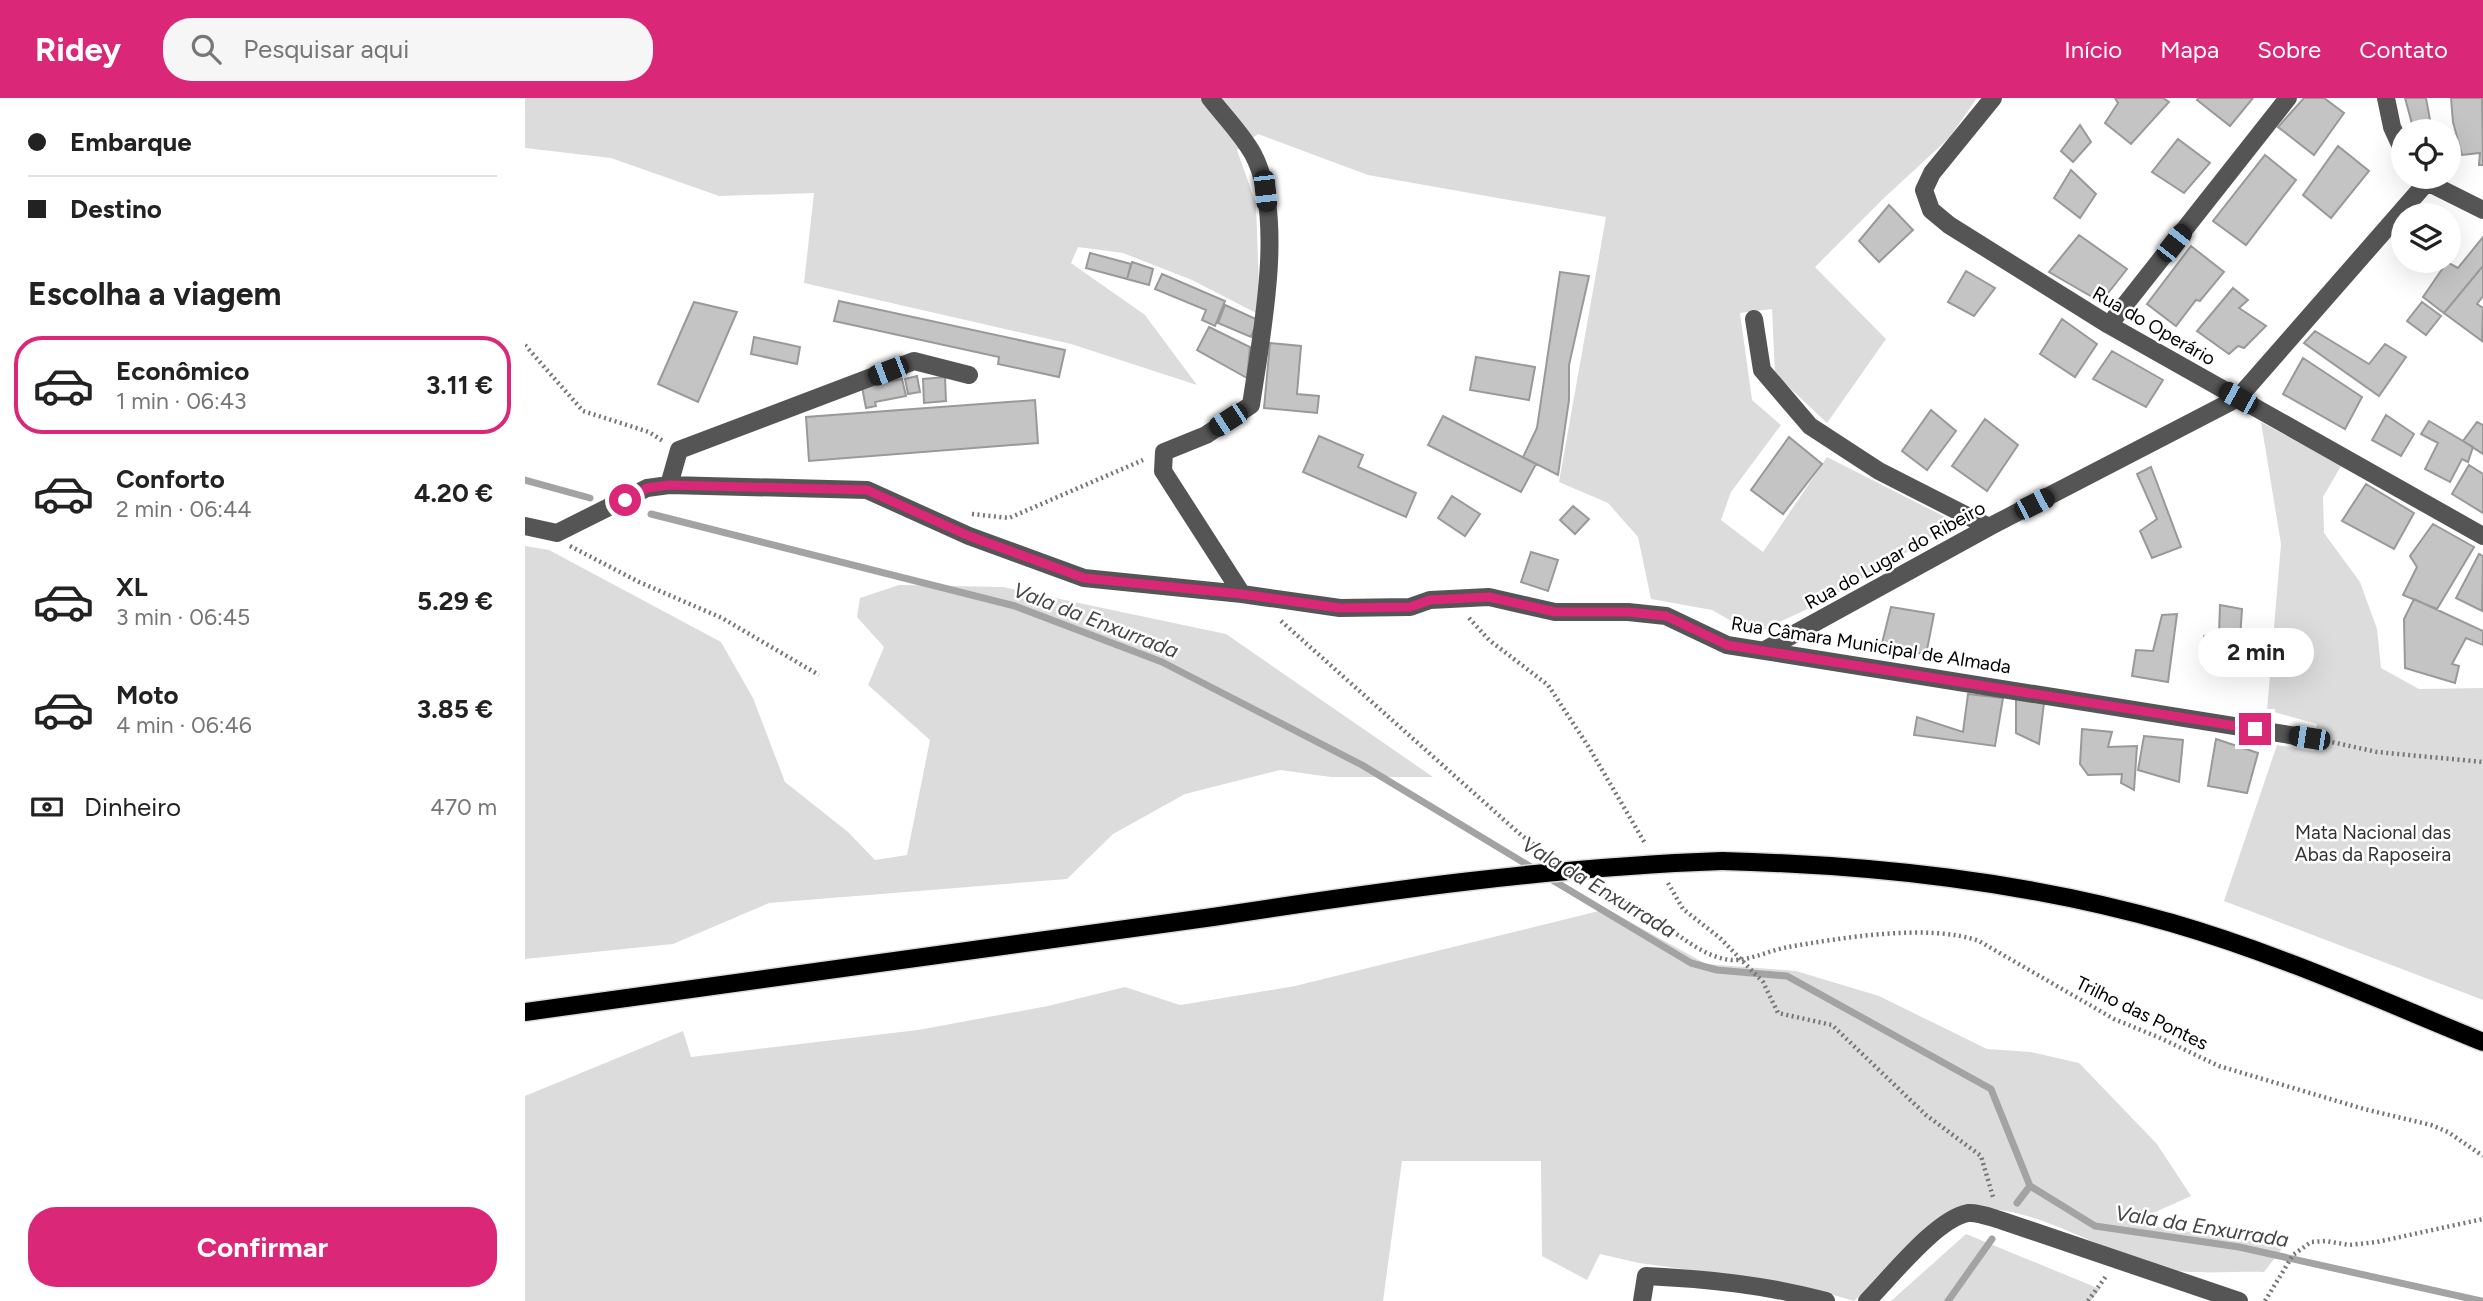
<!DOCTYPE html>
<html lang="pt">
<head>
<meta charset="utf-8">
<style>
	body { margin:0; font-family:Figtree,sans-serif; background:#f6f6f6; color:#222; height:100vh; display:flex; flex-direction:column; font-size:26px; white-space:nowrap }
	* { box-sizing:border-box; margin:0 }
	p { font-size:23px; color:#767676 }
	.icon { flex:none; width:38px; height:38px; fill:none; stroke:currentColor; stroke-width:2; stroke-linecap:round; stroke-linejoin:round }
	.map { position:relative; flex:1; overflow:hidden }
	.details { display:flex; flex-direction:column; background:#fff; width:525px }
	.details>* { flex:none }
	.guide { display:grid; align-content:center; height:154px; padding:0 28px; background:#fff }
	.controls { position:absolute; left:1866px; top:21px; display:grid; gap:14px }
	.controls a { display:grid; place-items:center; width:70px; height:70px; border-radius:50%; background:#fff; box-shadow:0 7px 28px #0002; font-size:35px }
	.end { position:absolute; width:32px; height:32px; margin:-16px; border:9px solid #db2777; background:#fff; box-shadow:0 0 0 4px #fff }
	.from { border-radius:50% }
	.bubble { position:absolute; height:49px; border-radius:24px; background:#fff; box-shadow:0 7px 28px #0002; font-size:23px; font-weight:700; line-height:49px; text-align:center }
	.car { position:absolute; width:21px; height:42px; margin:-21px -10px; border-radius:9px; box-shadow:0 0 5px 2px #0007; background:linear-gradient(#222 24%,#8ab4d8 0 40%,#222 0 76%,#8ab4d8 0 86%,#222 0) }
	.guide b { display:flex; align-items:center; gap:24px; height:66px; font-size:26px }
	.guide b+b { border-top:2px solid #e0e0e0 }
	.guide i { width:18px; height:18px; background:#222 }
	ul { padding:0; list-style:none }
	li { display:flex; align-items:center; gap:21px; height:98px; margin:0 14px 10px; padding:0 14px; border:4px solid transparent; border-radius:28px }
	li div { flex:1 }
	li b { display:block; font-size:26px }
	li em { font-style:normal; font-weight:700 }
	li.active { border-color:#db2777 }
	li>.icon { width:63px; height:63px; stroke-width:1.5 }
	h2 { padding:0 28px; font-size:32px; line-height:84px }
	.pay { display:flex; align-items:center; gap:18px; height:77px; padding:0 28px; font-size:26px }
	.pay p { margin-inline-start:auto }
	.cta { display:flex; gap:14px; margin-top:auto; padding:14px 28px }
	.cta a { flex:1; height:80px; border-radius:28px; background:#db2777; color:#fff; font-size:28px; font-weight:700; line-height:80px; text-align:center }
	header { display:flex; align-items:center; gap:42px; box-sizing:border-box; height:98px; padding:0 35px; background:#db2777; color:#fff }
	header strong { font-size:33px }
	nav { display:flex; gap:38px; margin-inline-start:auto; font-size:24px }
	.search { width:490px; height:63px; background:#f6f6f6; display:flex; align-items:center; gap:18px; box-sizing:border-box; padding:0 24px; border-radius:28px; color:#767676; font-size:26px }
	main { display:flex; flex:1; min-height:0 }
	.map>svg:first-child { display:block }
	.green { fill:#dcdcdc }
	.lines { fill:none; stroke-linecap:round; stroke-linejoin:round }
	.stream { stroke:#a3a3a3; stroke-width:7 }
	.building { fill:#c4c4c4; stroke:#999; stroke-width:2 }
	.major-casing { stroke:#dbdbdb; stroke-width:21 }
	.path { stroke:#777; stroke-width:4.5; stroke-dasharray:2 3.5; stroke-linecap:butt }
	.minor { stroke:#555; stroke-width:18 }
	.major { stroke:#000; stroke-width:18 }
	.major-bridge-casing { stroke:#dbdbdb; stroke-width:21; stroke-linecap:butt }
	.major-bridge { stroke:#000; stroke-width:18 }
	.route { stroke:#db2777; stroke-width:9 }
	.labels { text-anchor:middle; dominant-baseline:central; stroke-width:5; stroke-linejoin:round; paint-order:stroke }
	.street-label { font-size:19px; fill:#000; stroke:#fff }
	.park-label { font-size:19px; fill:#333; stroke:#fff }
	.water-label { font-size:21px; font-style:italic; fill:#444; stroke:#fff }
</style>
</head>
<body>
<header>
<strong>Ridey</strong>
<div class="search"><svg class="icon" aria-label="search" viewBox="0 0 24 24"><circle cx="10" cy="10" r="6"/><path d="M15 15l6 6"/></svg>Pesquisar aqui</div>
<nav><a>Início</a><a>Mapa</a><a>Sobre</a><a>Contato</a></nav>
</header>
<main>
<section class="details">
<div class="guide">
<b><i class="from"></i>Embarque</b>
<b><i></i>Destino</b>
</div>
<h2>Escolha a viagem</h2>
<ul>
<li class="active"><svg class="icon" aria-label="car" viewBox="0 0 24 24"><path d="M5 17H2v-5l4-1 3-4h7l3 4 3 1v5h-3M9 17h6M6 11h13"/><circle cx="7" cy="17" r="2"/><circle cx="17" cy="17" r="2"/></svg><div><b>Econômico</b><p>1 min · 06:43</p></div><em>3.11 €</em></li>
<li><svg class="icon" aria-label="car" viewBox="0 0 24 24"><path d="M5 17H2v-5l4-1 3-4h7l3 4 3 1v5h-3M9 17h6M6 11h13"/><circle cx="7" cy="17" r="2"/><circle cx="17" cy="17" r="2"/></svg><div><b>Conforto</b><p>2 min · 06:44</p></div><em>4.20 €</em></li>
<li><svg class="icon" aria-label="car" viewBox="0 0 24 24"><path d="M5 17H2v-5l4-1 3-4h7l3 4 3 1v5h-3M9 17h6M6 11h13"/><circle cx="7" cy="17" r="2"/><circle cx="17" cy="17" r="2"/></svg><div><b>XL</b><p>3 min · 06:45</p></div><em>5.29 €</em></li>
<li><svg class="icon" aria-label="car" viewBox="0 0 24 24"><path d="M5 17H2v-5l4-1 3-4h7l3 4 3 1v5h-3M9 17h6M6 11h13"/><circle cx="7" cy="17" r="2"/><circle cx="17" cy="17" r="2"/></svg><div><b>Moto</b><p>4 min · 06:46</p></div><em>3.85 €</em></li>
</ul>
<div class="pay"><svg class="icon" aria-label="cash" viewBox="0 0 24 24"><path d="M3 7h18v10H3z"/><circle cx="12" cy="12" r="2"/></svg>Dinheiro<p>470 m</p></div>
<div class="cta"><a>Confirmar</a></div>
</section>
<div class="map">
<svg width="1958" height="1203" viewBox="0 0 1958 1203">
	<rect width="100%" height="100%" fill="#fff"/>
	<path class="green" d="M0 0H1452L1424 40 1358 101 1290 169 1361 241 1302 325 1250 276 1247 211 1215 215 1227 302 1256 327 1206 394 1196 422 1238 454 1302 359 1432 425 1293 506 1229 536 1187 512 1126 501 1113 439 1083 405 1034 384 1081 119 843 77 733 36 712 52 731 106 735 217 667 182 598 155 553 149 546 165 620 217 672 287 546 246 279 185 289 95 194 98 86 60 0 50Z
		M1736 324 1816 368 1798 399 1799 435 1835 484 1852 531 1856 570 1894 591 1958 590V902L1699 803 1752 647 1789 653 1792 626 1742 612 1756 446Z
		M0 448 24 452 196 544 228 600 260 684 323 734 350 762 382 757 405 642 343 587 359 549 332 519 335 500 374 487 478 489 701 536 908 679H806L755 672 660 696 588 736 542 781 244 805 148 846 0 861Z
		M1082 811 1181 866 1271 873 1354 898 1462 951 1506 954 1554 965 1632 1046 1666 1098 1606 1125 1759 1148 1739 1174C1713 1173 1666 1177 1642 1171 1572 1156 1491 1089 1418 1118L1329 1203 1274 1187 1114 1165 1075 1156 1062 1182 1017 1158 1016 1063H877L858 1203H0V998L158 933 166 959 393 932 523 908 600 889 655 907 728 895 770 888Z
		M1441 1136 1575 1191 1566 1203H1366Z"/>
	<g class="lines">
		<path class="stream" d="M0 382 65 400
			M126 416 490 508 637 564 837 667 1011 772
			M1024 780 1166 865 1192 872 1262 878 1466 991 1505 1088 1570 1128 1714 1149 1956 1203
			M1492 1105 1505 1088
			M1423 1203 1467 1141"/>
	</g>
	<path class="building" d="M1590 0H1638L1644 4 1606 46 1580 25 1593 5Z
		M1673 0H1728L1705 28 1672 2Z
		M1779 0H1799L1819 15 1789 57 1753 29Z
		M1880 0H1901L1907 33H1889Z
		M1926 0H1957L1958 67H1954L1955 55 1937 57 1928 24Z
		M1555 27 1566 44 1548 64 1536 53Z
		M1653 41 1685 65 1659 95 1627 74Z
		M1813 48 1844 73 1806 120 1778 97Z
		M1740 57 1771 82 1721 147 1688 123Z
		M1546 72 1571 96 1555 120 1529 100Z
		M1364 107 1388 132 1354 164 1334 143Z
		M1554 137 1602 171 1576 204 1524 174Z
		M1958 139V168L1919 215 1898 199 1922 164 1933 170Z
		M1666 148 1699 174 1675 203 1671 202 1651 228 1622 206Z
		M565 155 606 166 602 181 561 170Z
		M607 164 628 171 624 187 602 181Z
		M1958 168V198L1952 206 1958 210 1957 243 1919 215Z
		M1441 173 1470 190 1449 218 1423 204Z
		M1035 174 1064 178 1044 267V302L1033 377 998 359 1012 330Z
		M637 176 700 203 690 228 677 222 681 212 630 191Z
		M1708 190 1723 202 1714 210 1741 228 1719 250 1713 248 1704 256 1672 233Z
		M314 203 540 252 534 279 473 266 474 259 309 223Z
		M169 204 212 214 173 304 133 286Z
		M1897 204 1916 218 1901 237 1882 223Z
		M700 207 733 222 726 239 693 225Z
		M1537 221 1572 246 1550 279 1515 256Z
		M684 229 725 249 722 280 672 252Z
		M1790 233 1844 266 1860 246 1881 259 1854 298 1779 245Z
		M229 239 275 249 272 266 226 256Z
		M745 245 776 248 772 296 794 298 792 315 739 310Z
		M1587 253 1638 282 1621 309 1568 281Z
		M951 259 1010 269 1004 302 945 292Z
		M1778 260 1837 299 1820 331 1758 296Z
		M392 278 395 294 383 296 380 281Z
		M420 279 421 303 399 305 398 281Z
		M377 281 381 298 350 304 351 308 341 310 337 289Z
		M510 302 513 345 284 363 281 319Z
		M1406 312 1431 333 1402 372 1377 353Z
		M1861 317 1889 336 1876 358 1847 342Z
		M918 318 1011 366 996 394 903 347Z
		M1460 321 1493 347 1462 393 1427 368Z
		M1904 323 1948 349 1943 364 1937 361 1925 384 1900 371 1913 345 1896 336Z
		M1952 324 1958 327V356L1938 343Z
		M794 338 838 357 833 369 891 395 881 419 778 374Z
		M1264 339 1297 366 1258 416 1226 392Z
		M1944 367 1958 376V415L1927 396Z
		M1626 369 1656 449 1627 460 1615 433 1632 421 1612 376Z
		M1841 386 1889 415 1869 451 1817 423Z
		M927 398 955 416 940 438 913 420Z
		M1048 408 1064 421 1050 436 1035 422Z
		M1908 426 1949 449 1912 511 1878 497 1892 469 1885 458Z
		M1006 454 1033 462 1023 493 996 484Z
		M1954 456 1958 458 1957 513 1931 500Z
		M1889 501 1958 533V547L1941 540 1927 566 1934 568 1930 585 1880 570 1879 521Z
		M1695 507 1717 511 1713 571 1678 568 1679 538 1694 535Z
		M1366 509 1409 516 1401 557 1357 545Z
		M1652 516 1643 584 1607 578 1611 552 1628 553 1637 517Z
		M1443 596 1478 600 1470 648 1389 637 1392 619 1438 634Z
		M1491 600 1519 605 1514 646 1491 635Z
		M1557 631 1587 634 1583 649 1612 648 1609 692 1596 685 1597 676 1563 677 1555 666Z
		M1619 638 1658 642 1654 684 1613 672Z
		M1691 641 1733 655 1722 695 1683 688Z"/>
	<g class="lines">
		<defs>
			<path id="major" d="M1197 763C1349 767 1500 783 1647 825 1754 856 1855 902 1958 944
				M0 914 688 819"/>
		</defs>
		<use href="#major" class="major-casing"/>
		<path class="path" d="M0 247 58 313 124 334 138 343
			M447 416 484 420 618 362
			M45 448 114 484 197 520 294 577
			M944 520 964 542 1023 587 1063 648 1121 747
			M756 523 996 737 1020 755
			M1802 643 1852 654 1958 664
			M1143 785 1158 811 1195 840 1238 884 1253 915 1307 927 1401 1017 1456 1058 1468 1099
			M1070 791C1087 799 1105 807 1122 817 1149 831 1175 859 1206 862 1225 863 1245 852 1263 849 1315 840 1404 825 1454 843L1589 921 1633 939 1694 968 1839 1011 1906 1027 1923 1034 1958 1058
			M1563 1203 1582 1177
			M1740 1203 1768 1157 1786 1144 1801 1143 1824 1147 1852 1144 1958 1121"/>
		<path class="minor" d="M685 0C699 18 717 36 728 56 761 118 736 239 726 307L681 337 639 354 638 373 717 496
			M1468 0 1407 75 1399 92 1406 112 1424 127 1584 227 1958 438
			M1861 0 1867 29 1878 53
			M1897 79 1902 84 1958 112
			M1229 221 1237 272 1285 328 1354 373 1464 429
			M1584 227 1763 0
			M144 387 342 392 444 438 559 480 717 496 815 510 885 509 905 502 964 499 1030 514H1103L1141 518 1202 547 1784 640
			M0 428 32 435 122 390 144 387 154 352 389 263 444 277
			M1240 552 1464 429 1713 300 1902 84
			M1117 1203 1121 1178C1183 1181 1241 1187 1301 1203
			M1342 1203C1366 1179 1411 1121 1443 1115 1453 1114 1465 1119 1475 1122L1714 1203"/>
		<use href="#major" class="major"/>
		<defs>
			<path id="major-bridge" d="M688 819C857 793 1026 769 1197 763"/>
		</defs>
		<use href="#major-bridge" class="major-bridge-casing"/>
		<use href="#major-bridge" class="major-bridge"/>
	</g>
	<g class="lines">
		<path class="route" d="M100 402 122 390 144 387 342 392 444 438 559 480 716 496 815 510 885 509 905 502 964 499 1030 514H1103L1141 518 1202 547 1730 631"/>
	</g>
	<g class="labels">
		<g class="street-label">
			<text transform="translate(1629 228) rotate(30)">Rua do Operário</text>
			<text transform="translate(1370 457) rotate(-29)">Rua do Lugar do Ribeiro</text>
			<text transform="translate(1346 547) rotate(9)">Rua Câmara Municipal de Almada</text>
			<text transform="translate(1617 915) rotate(26)">Trilho das Pontes</text>
		</g>
		<g class="park-label">
			<text x="1848" y="734">Mata Nacional das<tspan x="1848" dy="22">Abas da Raposeira</tspan></text>
		</g>
		<g class="water-label">
			<text transform="translate(571 522) rotate(21)">Vala da Enxurrada</text>
			<text transform="translate(1074 789) rotate(31)">Vala da Enxurrada</text>
			<text transform="translate(1677 1128) rotate(9)">Vala da Enxurrada</text>
		</g>
	</g>
</svg>
<div class="controls">
<a><svg class="icon" aria-label="locate" viewBox="0 0 24 24"><circle cx="12" cy="12" r="6"/><path d="M12 2v4M12 18v4M2 12h4M18 12h4"/></svg></a>
<a><svg class="icon" aria-label="layers" viewBox="0 0 24 24"><path d="M12 4l9 5-9 5-9-5zM3 14l9 5 9-5"/></svg></a>
</div>
<i class="end from" style="left:100px;top:402px"></i>
<i class="end" style="left:1730px;top:631px"></i>
<div class="bubble" style="left:1673px;top:530px;width:116px">2 min</div>
<i class="car" style="left:740px;top:93px;rotate:174deg"></i>
<i class="car" style="left:1649px;top:145px;rotate:38deg"></i>
<i class="car" style="left:363px;top:273px;rotate:249deg"></i>
<i class="car" style="left:1713px;top:300px;rotate:299deg"></i>
<i class="car" style="left:703px;top:322px;rotate:237deg"></i>
<i class="car" style="left:1509px;top:406px;rotate:63deg"></i>
<i class="car" style="left:1784px;top:640px;rotate:279deg"></i>
</div>
</main>
</body>
</html>
